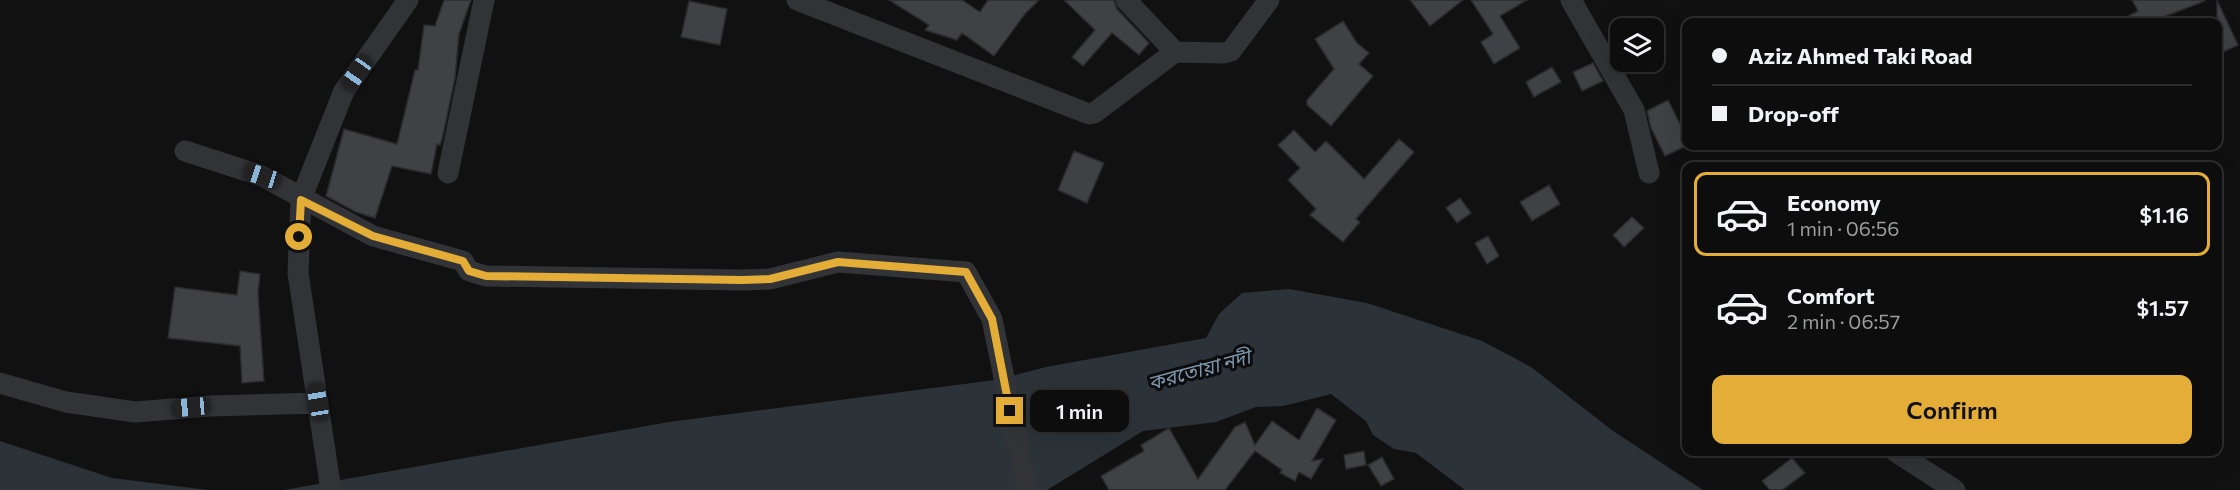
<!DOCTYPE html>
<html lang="en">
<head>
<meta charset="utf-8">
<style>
	body { margin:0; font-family:Commissioner,"Noto Sans Bengali",sans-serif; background:#1b1b1c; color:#f1f3f6; height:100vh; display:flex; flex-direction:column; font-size:22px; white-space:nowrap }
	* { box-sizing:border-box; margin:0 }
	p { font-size:20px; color:#9a9c9e }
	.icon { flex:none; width:33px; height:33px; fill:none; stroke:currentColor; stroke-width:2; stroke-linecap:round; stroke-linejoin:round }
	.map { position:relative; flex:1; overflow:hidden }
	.drawer { position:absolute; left:1682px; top:162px; width:540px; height:294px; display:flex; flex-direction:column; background:#0d0d0e; border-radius:12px; box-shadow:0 6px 24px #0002,0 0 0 2px #2d2d2e }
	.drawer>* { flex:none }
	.hud { position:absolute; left:1682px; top:18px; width:540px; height:132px; border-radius:12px; box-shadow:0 6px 24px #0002,0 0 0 2px #2d2d2e; display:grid; align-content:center; height:132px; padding:0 30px; background:#0d0d0e }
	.controls { position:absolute; left:1610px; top:18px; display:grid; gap:12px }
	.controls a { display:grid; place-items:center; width:54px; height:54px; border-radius:12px; background:#0d0d0e; box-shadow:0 6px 24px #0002,0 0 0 2px #2d2d2e; font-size:30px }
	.end { position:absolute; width:27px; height:27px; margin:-14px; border:8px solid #e3ad38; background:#111; box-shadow:0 0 0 3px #111 }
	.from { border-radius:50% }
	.bubble { position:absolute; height:42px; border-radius:12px; background:#0d0d0e; box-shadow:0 6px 24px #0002,0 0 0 2px #2d2d2e; font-size:20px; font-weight:600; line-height:42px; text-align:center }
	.car { position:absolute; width:18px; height:36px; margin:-18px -9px; border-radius:8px; box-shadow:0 0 4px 2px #0007; background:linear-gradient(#222 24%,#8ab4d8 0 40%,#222 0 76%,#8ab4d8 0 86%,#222 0) }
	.hud b { display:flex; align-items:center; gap:21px; height:57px; font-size:22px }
	.hud b+b { border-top:2px solid #2d2d2e }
	.hud i { width:15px; height:15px; background:#f1f3f6 }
	ul { padding:10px 0 0; list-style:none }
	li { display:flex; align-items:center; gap:18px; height:84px; margin:0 12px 9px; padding:0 18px; border:3px solid transparent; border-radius:12px }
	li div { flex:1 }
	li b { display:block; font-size:22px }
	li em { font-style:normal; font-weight:600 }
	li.current { border-color:#e3ad38 }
	li>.icon { width:54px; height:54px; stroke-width:1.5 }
	.action { display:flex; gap:12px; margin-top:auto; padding:12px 30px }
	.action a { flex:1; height:69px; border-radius:12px; background:#e3ad38; color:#111; font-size:24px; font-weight:600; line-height:69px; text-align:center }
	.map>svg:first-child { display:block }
	.water { fill:#2b3339 }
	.building { fill:#404145; stroke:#2b2b2e; stroke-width:1.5 }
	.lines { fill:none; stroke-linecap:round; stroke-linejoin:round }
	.minor { stroke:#323337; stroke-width:21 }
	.route { stroke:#e3ad38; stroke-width:8 }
	.labels { text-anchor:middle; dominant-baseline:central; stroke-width:6; stroke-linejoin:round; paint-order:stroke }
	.water-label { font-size:20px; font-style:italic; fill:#7c94ab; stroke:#0c0c0d }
</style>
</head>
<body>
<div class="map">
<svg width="2240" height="490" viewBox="0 0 2240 490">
	<rect width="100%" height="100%" fill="#111112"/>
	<path class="water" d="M1289 289 1367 303 1482 341 1531 367 1613 431 1703 490H1465L1416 453 1394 449 1373 435 1366 421 1331 394 1283 406 1256 407 1216 422 1143 431 1047 490H284L669 422 995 380 1046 367 1206 338 1219 314 1242 293Z
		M0 441 112 478 208 490H0Z"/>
	<path class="building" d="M444 0H471L459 34 455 78 442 140 440 145 437 144 431 174 392 166 375 218 356 212 326 196 344 129 397 144 415 70H418L424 25 435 26Z
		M889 0H962L980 12 988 0H1039L1025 14 994 56 962 33 957 40 925 30 929 25Z
		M1064 0H1114L1117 9 1149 43 1139 55 1112 33 1083 66 1072 57 1095 30Z
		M1410 0H1463L1430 26Z
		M1471 0H1527L1500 16 1520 48 1494 64 1481 42 1493 34Z
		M2132 0H2205V1L2150 22H2117L2138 11Z
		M2217 0 2238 45 2217 55Z
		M689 1 727 9 720 45 681 37Z
		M1343 21 1357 43 1369 53 1359 64 1373 76 1331 126 1307 105V100L1334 69 1315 39Z
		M1593 63 1603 81 1582 91 1573 72Z
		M1552 67 1561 82 1534 97 1526 82Z
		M1668 100 1686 136V146L1665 156 1651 128 1647 111Z
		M1294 130 1315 152 1326 141 1364 179 1399 139 1414 152 1356 219 1360 222 1343 242 1310 215 1316 209 1288 180 1300 168 1278 145Z
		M1074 151 1104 163 1087 203 1058 190Z
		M1549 185 1560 204 1532 221 1520 202Z
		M1460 198 1471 213 1457 223 1446 208Z
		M1632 217 1644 228 1624 247 1613 235Z
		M1488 236 1499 256 1487 264 1475 243Z
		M240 271 260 274 258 293 264 381 242 383 240 346 168 338 175 287 237 295Z
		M1317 408 1336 420 1312 461 1323 459 1311 479 1299 472 1295 481 1280 473 1282 470 1255 451 1225 490H1109L1101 476 1144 451 1141 445 1169 428 1198 479 1235 427 1245 422 1255 445 1272 421 1299 440Z
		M1364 451 1366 465 1346 469 1344 455Z
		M1382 457 1394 479 1381 486 1368 465Z
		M1792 458 1805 473 1782 490H1770L1762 481Z"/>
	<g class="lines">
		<path class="minor" d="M797 0 1089 114 1094 113 1175 52 1223 53 1231 51 1269 0
			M1126 0 1175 52
			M1571 0 1634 110 1649 173
			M185 151 262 176 373 236 463 261 469 271 486 276 742 280 770 279 838 262 966 272 992 319 1027 490
			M448 173 484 0
			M0 383 66 402 135 412 210 406 318 403
			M1896 452 1955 490
			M331 490 298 273 301 199 344 91 408 0"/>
	</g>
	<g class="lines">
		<path class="route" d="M299 237 301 200 373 236 463 261 469 271 486 276 742 280 770 279 838 262 966 272 992 319 1010 411"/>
	</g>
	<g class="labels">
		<g class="water-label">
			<text transform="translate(1199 369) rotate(-15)">করতোয়া নদী</text>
		</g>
	</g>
</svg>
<div class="controls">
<a><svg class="icon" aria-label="layers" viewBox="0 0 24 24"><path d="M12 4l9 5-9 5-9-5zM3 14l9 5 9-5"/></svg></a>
</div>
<i class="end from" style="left:299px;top:237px"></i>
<i class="end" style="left:1010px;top:411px"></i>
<div class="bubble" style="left:1030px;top:390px;width:99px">1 min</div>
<i class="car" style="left:357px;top:73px;rotate:215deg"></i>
<i class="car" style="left:262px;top:176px;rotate:288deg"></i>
<i class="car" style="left:318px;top:402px;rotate:351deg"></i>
<i class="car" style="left:191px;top:407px;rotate:265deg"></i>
<div class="hud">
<b><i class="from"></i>Aziz Ahmed Taki Road</b>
<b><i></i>Drop-off</b>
</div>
<section class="drawer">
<ul>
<li class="current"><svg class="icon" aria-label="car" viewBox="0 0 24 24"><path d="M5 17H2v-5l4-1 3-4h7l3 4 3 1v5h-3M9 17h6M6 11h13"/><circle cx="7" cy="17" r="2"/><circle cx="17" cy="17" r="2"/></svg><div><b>Economy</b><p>1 min · 06:56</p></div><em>$1.16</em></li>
<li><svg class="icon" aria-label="car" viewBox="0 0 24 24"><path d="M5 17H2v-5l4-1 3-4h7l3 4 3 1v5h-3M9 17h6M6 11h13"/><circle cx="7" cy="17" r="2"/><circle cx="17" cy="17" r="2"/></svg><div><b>Comfort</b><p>2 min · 06:57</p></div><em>$1.57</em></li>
</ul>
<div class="action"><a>Confirm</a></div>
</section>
</div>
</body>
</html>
